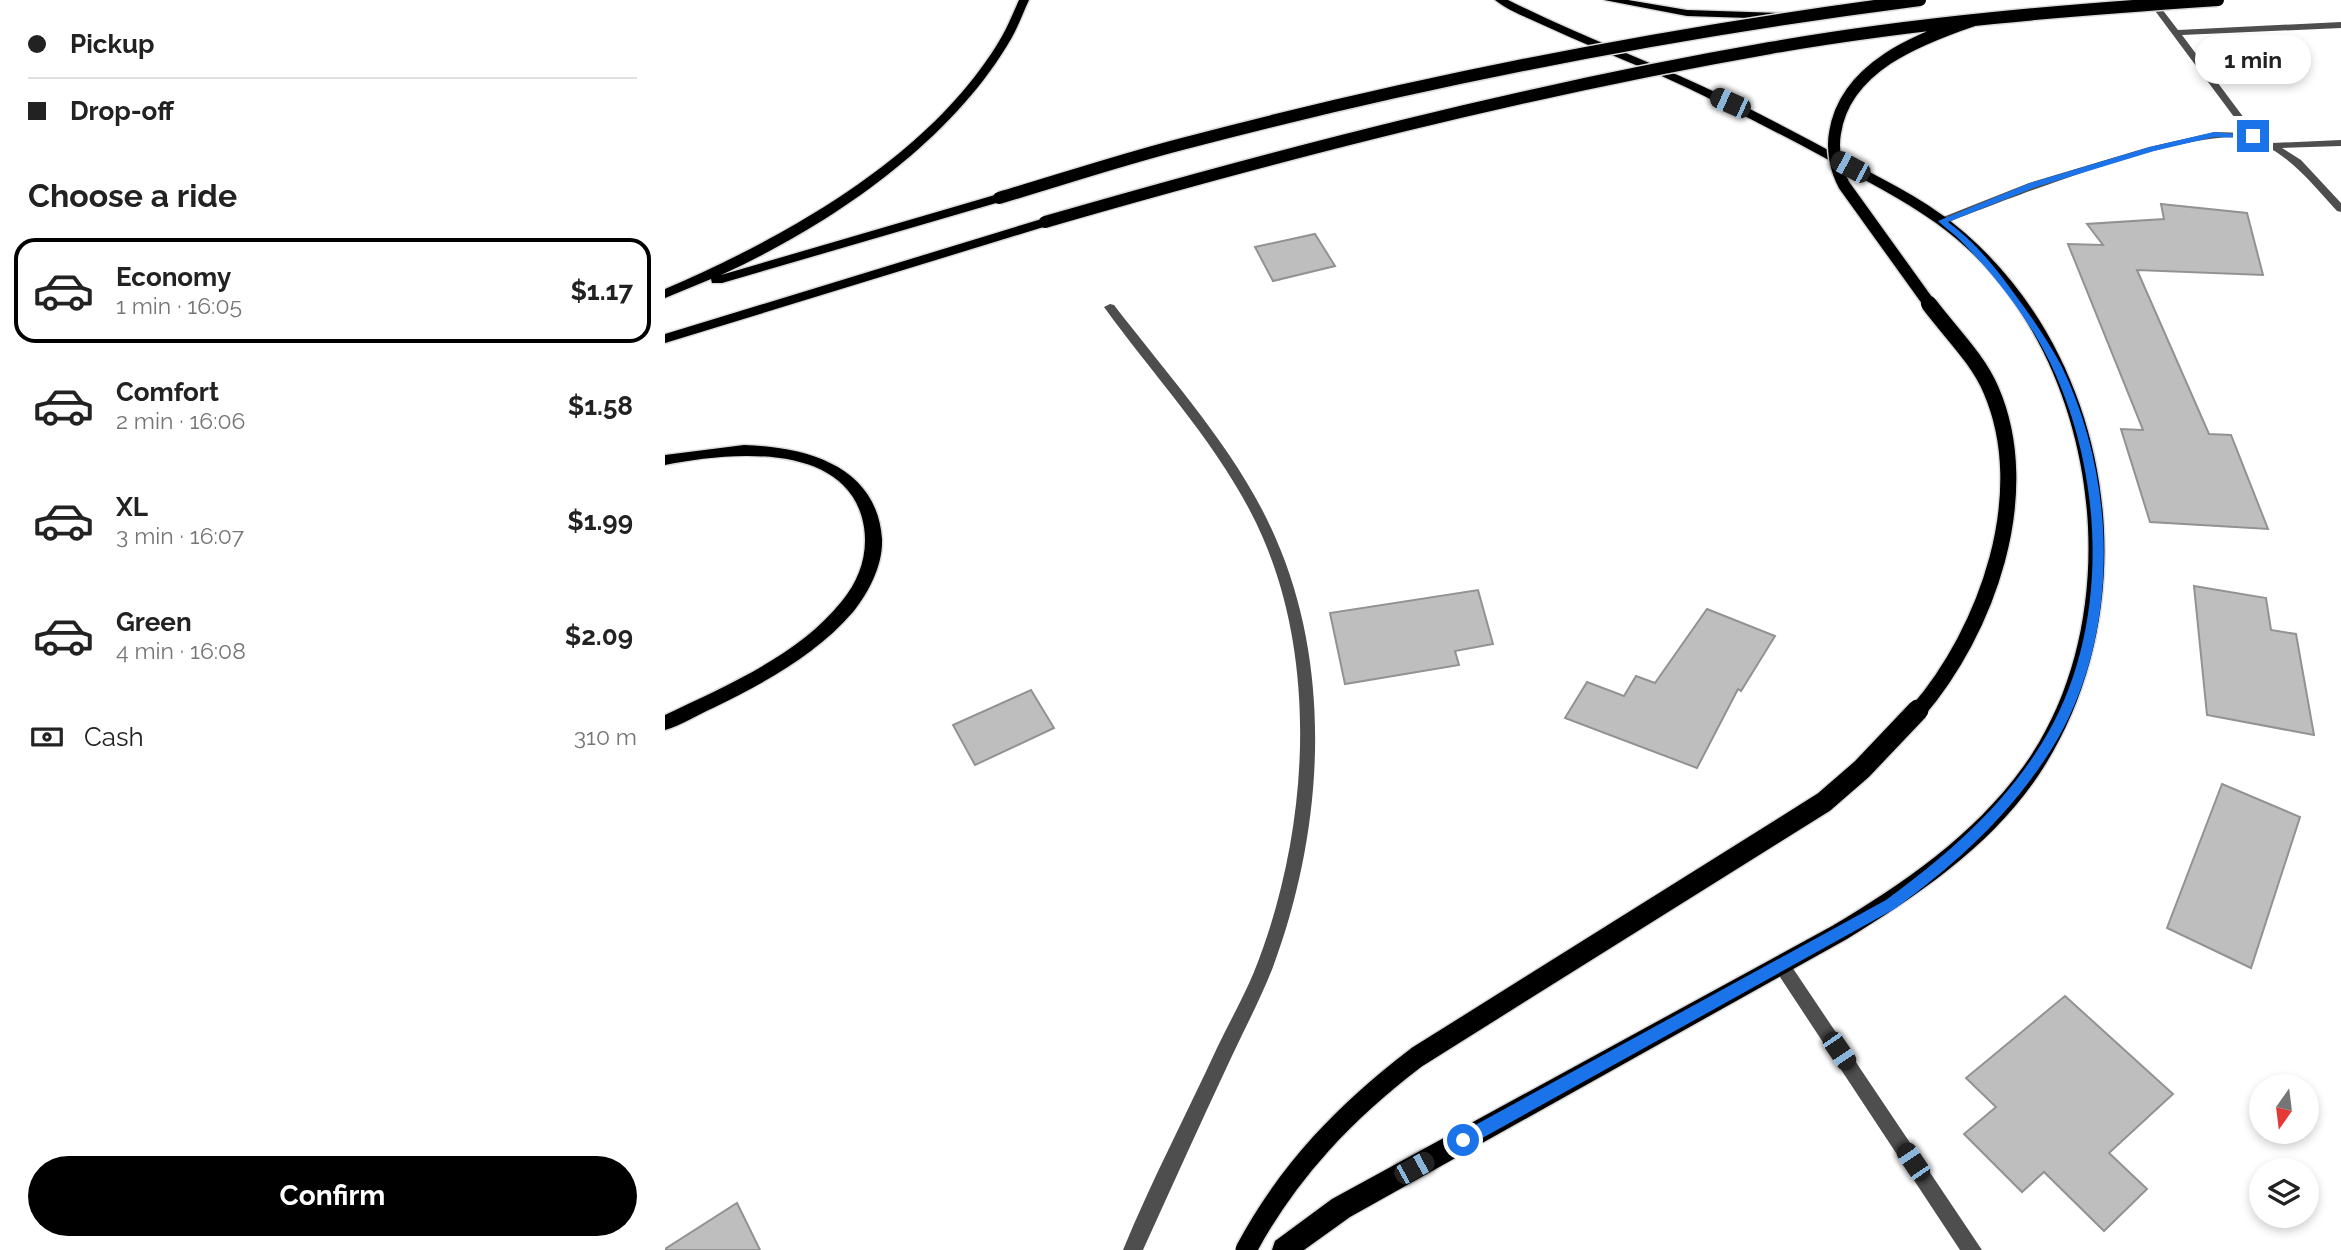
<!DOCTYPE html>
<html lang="en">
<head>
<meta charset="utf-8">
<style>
	body { margin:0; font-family:Raleway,sans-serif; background:#f6f6f6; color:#222; height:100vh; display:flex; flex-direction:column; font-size:26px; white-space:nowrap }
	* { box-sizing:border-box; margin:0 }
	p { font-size:23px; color:#767676 }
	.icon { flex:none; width:38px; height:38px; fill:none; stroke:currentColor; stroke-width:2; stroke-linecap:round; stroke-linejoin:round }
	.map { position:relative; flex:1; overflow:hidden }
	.panel { display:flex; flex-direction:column; background:#fff; width:665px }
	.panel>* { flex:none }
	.top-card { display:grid; align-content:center; height:154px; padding:0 28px; background:#fff }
	.needle { width:46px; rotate:194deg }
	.buttons { position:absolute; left:1584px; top:1074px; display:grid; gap:14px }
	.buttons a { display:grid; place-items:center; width:70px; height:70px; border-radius:50%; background:#fff; box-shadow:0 4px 10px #0003; font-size:35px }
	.end { position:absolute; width:32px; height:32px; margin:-16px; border:9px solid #1a73e8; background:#fff; box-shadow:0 0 0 4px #fff }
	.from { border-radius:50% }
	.bubble { position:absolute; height:49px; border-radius:24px; background:#fff; box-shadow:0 4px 10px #0003; font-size:23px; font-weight:700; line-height:49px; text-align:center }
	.car { position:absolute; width:21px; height:42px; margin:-21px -10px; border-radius:9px; box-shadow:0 0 5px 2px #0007; background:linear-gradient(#222 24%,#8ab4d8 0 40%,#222 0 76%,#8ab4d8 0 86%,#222 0) }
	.top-card b { display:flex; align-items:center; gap:24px; height:66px; font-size:26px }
	.top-card b+b { border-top:2px solid #e0e0e0 }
	.top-card i { width:18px; height:18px; background:#222 }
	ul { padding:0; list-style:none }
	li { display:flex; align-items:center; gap:21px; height:105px; margin:0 14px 10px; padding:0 14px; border:4px solid transparent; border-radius:21px }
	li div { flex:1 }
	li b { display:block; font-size:26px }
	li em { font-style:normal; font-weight:700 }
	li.on { border-color:#000 }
	li>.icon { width:63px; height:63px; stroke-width:1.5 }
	h2 { padding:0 28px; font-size:32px; line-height:84px }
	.pay { display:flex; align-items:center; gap:18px; height:77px; padding:0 28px; font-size:26px }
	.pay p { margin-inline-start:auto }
	.cta { display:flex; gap:14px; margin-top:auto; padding:14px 28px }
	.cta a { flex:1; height:80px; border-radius:42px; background:#000; color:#fff; font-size:28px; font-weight:700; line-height:80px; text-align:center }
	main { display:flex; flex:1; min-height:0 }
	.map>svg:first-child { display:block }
	.building { fill:#bebebe; stroke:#929292; stroke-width:2 }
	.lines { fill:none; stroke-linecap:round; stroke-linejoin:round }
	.primary-casing { stroke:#dbdbdb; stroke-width:3 }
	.minor { fill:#4e4e4e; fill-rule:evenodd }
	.primary { fill:#000; fill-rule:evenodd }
	.primary-bridge-far2-casing { stroke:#dbdbdb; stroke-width:15; stroke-linecap:butt }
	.primary-bridge-far1-casing { stroke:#dbdbdb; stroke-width:19; stroke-linecap:butt }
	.primary-bridge-casing { stroke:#dbdbdb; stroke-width:24; stroke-linecap:butt }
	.primary-bridge-far2 { stroke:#000; stroke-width:12 }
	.primary-bridge-far1 { stroke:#000; stroke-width:16 }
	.primary-bridge { stroke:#000; stroke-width:21 }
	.route { fill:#1a73e8 }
</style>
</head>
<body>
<main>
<section class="panel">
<div class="top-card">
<b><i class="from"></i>Pickup</b>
<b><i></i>Drop-off</b>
</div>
<h2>Choose a ride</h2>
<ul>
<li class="on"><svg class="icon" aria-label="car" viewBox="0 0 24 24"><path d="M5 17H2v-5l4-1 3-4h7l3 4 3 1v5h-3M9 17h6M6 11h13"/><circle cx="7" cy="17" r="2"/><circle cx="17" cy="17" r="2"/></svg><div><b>Economy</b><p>1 min · 16:05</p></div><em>$1.17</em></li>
<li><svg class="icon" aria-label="car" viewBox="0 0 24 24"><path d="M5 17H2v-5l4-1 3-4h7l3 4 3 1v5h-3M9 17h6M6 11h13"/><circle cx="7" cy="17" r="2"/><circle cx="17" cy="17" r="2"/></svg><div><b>Comfort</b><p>2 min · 16:06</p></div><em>$1.58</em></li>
<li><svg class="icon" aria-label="car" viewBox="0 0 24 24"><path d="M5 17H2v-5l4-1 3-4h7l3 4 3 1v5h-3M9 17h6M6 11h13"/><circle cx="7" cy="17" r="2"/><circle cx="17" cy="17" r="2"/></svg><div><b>XL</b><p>3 min · 16:07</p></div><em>$1.99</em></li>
<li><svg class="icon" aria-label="car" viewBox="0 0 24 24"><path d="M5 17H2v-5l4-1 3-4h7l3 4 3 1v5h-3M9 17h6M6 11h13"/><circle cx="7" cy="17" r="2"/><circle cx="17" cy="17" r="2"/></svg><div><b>Green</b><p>4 min · 16:08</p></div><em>$2.09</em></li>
</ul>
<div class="pay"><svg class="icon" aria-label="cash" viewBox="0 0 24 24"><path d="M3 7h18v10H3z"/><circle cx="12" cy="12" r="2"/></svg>Cash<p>310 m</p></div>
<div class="cta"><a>Confirm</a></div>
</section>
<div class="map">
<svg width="1676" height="1250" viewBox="0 0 1676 1250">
	<rect width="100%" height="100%" fill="#fff"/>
	<path class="building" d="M1496 204 1582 213 1598 275 1472 270 1544 434 1566 435 1603 529 1485 522 1456 429 1478 430 1403 244 1438 245 1422 224 1499 219Z
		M650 234 670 266 608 281 590 247Z
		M1529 586 1601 598 1606 630 1631 634 1649 735 1542 715Z
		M813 590 828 644 790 651 794 665 680 684 665 613Z
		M1042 609 1110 636 1076 691 1073 689 1032 768 900 718 922 682 959 696 971 676 990 683Z
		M366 690 389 728 310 765 288 725Z
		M1557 784 1635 817 1586 968 1502 928Z
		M1400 996 1508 1094 1444 1153 1482 1189 1439 1231 1379 1172 1357 1192 1299 1134 1331 1107 1301 1078Z
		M72 1203 95 1250H0V1249Z"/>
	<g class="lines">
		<defs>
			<path id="primary" d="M354 0H364C358 13 353 27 346 39 286 143 164 226 56 275L330 195H338V201L57 283H47L46 279 0 298V289C121 237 267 156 336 38 343 26 348 13 354 0Z
				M830 0H843C907 32 973 57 1037 86 1085 108 1131 133 1178 158 1219 180 1264 201 1300 233 1452 365 1485 609 1373 776 1325 847 1253 895 1182 939L685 1217 639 1250H607L610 1241 667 1199 1167 926C1239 883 1308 836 1358 767 1473 608 1432 337 1271 223 1236 198 1197 179 1160 158 1104 128 1048 99 990 73 952 57 915 42 878 25 862 17 843 11 830 0Z
				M939 0H963L1022 10 1118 13 1123 16 1118 19 1022 16Z
				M380 218 385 219V225L0 343V334Z
				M79 445C142 447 212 466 217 539 218 565 204 592 188 612 151 655 99 683 48 708 32 715 17 725 0 730V715C62 685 133 656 177 601 195 579 203 554 199 527 185 440 63 452 0 465V455Z"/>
		</defs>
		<use href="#primary" class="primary-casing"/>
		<path class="minor" d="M1482 0H1490L1513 30 1676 22V28L1517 35 1591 134 1607 143 1676 140V146L1617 148 1636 160 1676 203V212L1672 211C1647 184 1624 153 1587 140 1538 121 1335 202 1281 223H1273V219L1364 183 1484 147 1550 132 1581 133Z
			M445 304 449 305C505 378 575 454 611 539 669 672 658 832 608 967 596 998 580 1028 566 1058 536 1122 507 1186 478 1250H458C486 1182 521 1115 552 1048 564 1023 578 998 589 972 642 840 655 670 598 538 561 452 493 382 439 307Z
			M1115 955 1121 958 1317 1250H1295L1109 968 1106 963 1109 958Z"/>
		<use href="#primary" class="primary"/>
		<defs>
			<path id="primary-bridge-far2" d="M334 198C395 180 455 160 517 144 760 80 1006 32 1255 0
				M380 222C619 153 859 91 1105 48 1253 22 1403 10 1553 0
				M1266 306 1179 185C1171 170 1167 150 1170 133 1180 67 1253 39 1309 20"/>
			<path id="primary-bridge-far1" d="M1252 712C1322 631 1371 494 1326 390 1313 359 1285 332 1264 304"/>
			<path id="primary-bridge" d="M581 1250C623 1171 681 1111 752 1057L1159 802 1197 769 1253 710"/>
		</defs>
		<use href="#primary-bridge-far2" class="primary-bridge-far2-casing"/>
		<use href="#primary-bridge-far1" class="primary-bridge-far1-casing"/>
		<use href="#primary-bridge" class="primary-bridge-casing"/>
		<use href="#primary-bridge-far2" class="primary-bridge-far2"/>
		<use href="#primary-bridge-far1" class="primary-bridge-far1"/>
		<use href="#primary-bridge" class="primary-bridge"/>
	</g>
	<path class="route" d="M1549 132 1591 136 1588 138 1549 137 1489 151 1371 187 1283 222C1311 243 1331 268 1351 296 1368 319 1384 342 1397 367 1453 483 1456 639 1386 750 1345 815 1292 863 1231 908L803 1146 798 1148 792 1146 790 1140 792 1135 1221 900C1282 855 1337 808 1377 743 1451 625 1440 450 1369 333 1349 301 1324 269 1297 242 1290 234 1281 229 1273 221L1365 183 1485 147Z"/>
</svg>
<div class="buttons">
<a><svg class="needle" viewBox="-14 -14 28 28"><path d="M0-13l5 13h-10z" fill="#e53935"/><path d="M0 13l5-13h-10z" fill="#767676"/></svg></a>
<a><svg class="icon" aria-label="layers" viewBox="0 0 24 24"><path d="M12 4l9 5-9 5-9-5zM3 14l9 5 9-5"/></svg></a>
</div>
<i class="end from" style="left:798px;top:1140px"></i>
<i class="end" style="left:1588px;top:136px"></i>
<div class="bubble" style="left:1530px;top:35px;width:116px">1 min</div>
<i class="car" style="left:1065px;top:103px;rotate:294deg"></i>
<i class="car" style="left:1185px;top:167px;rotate:298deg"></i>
<i class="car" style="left:1174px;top:1051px;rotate:146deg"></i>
<i class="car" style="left:1248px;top:1162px;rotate:326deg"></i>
<i class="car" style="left:749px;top:1168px;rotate:61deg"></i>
</div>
</main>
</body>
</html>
